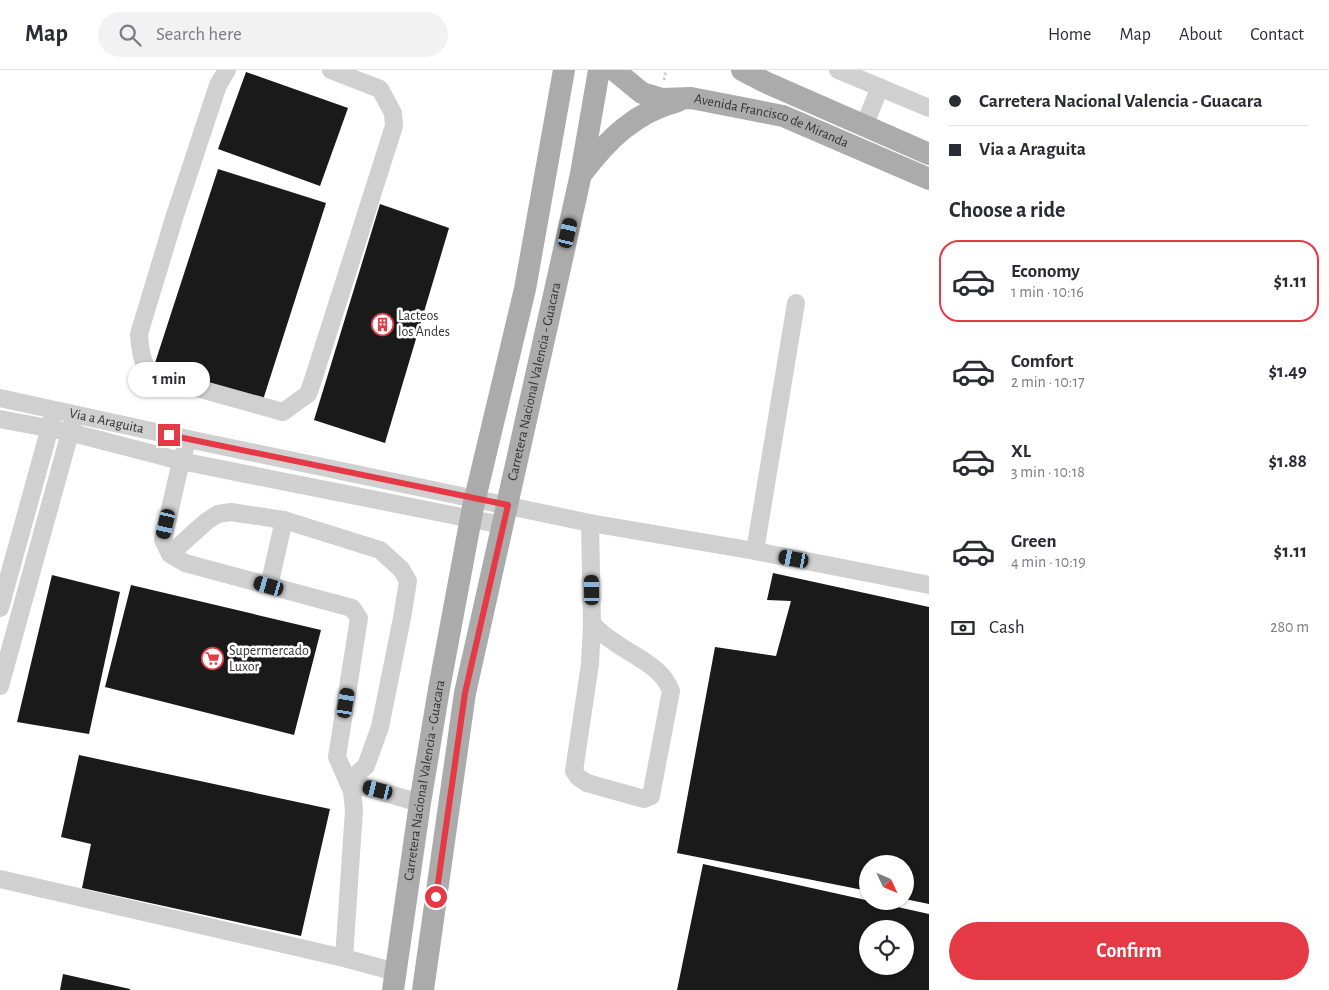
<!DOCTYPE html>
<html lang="en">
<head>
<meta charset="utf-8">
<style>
	body { margin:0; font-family:"Alegreya Sans",sans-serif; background:#f2f2f3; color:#2b2b33; height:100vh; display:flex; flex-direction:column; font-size:19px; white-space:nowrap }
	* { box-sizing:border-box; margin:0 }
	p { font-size:16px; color:#7c7c81 }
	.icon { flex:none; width:28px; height:28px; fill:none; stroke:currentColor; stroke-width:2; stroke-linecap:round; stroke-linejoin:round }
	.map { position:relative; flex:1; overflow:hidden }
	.side { display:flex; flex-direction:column; background:#fff; width:400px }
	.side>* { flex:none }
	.hud { display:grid; align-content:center; height:110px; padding:0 20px; background:#fff }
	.needle { width:32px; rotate:134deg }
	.controls { position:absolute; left:859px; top:785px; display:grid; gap:10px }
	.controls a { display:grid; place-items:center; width:55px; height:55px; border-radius:50%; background:#fff; box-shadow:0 1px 4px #0004; font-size:25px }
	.end { position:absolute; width:22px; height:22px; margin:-11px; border:6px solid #e63946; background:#fff; box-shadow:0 0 0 2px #fff }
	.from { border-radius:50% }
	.bubble { position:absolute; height:35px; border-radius:18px; background:#fff; box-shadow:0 1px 4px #0004; font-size:16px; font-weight:700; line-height:35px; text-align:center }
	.car { position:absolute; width:15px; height:30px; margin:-15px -8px; border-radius:6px; box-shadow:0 0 4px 1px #0007; background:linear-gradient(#222 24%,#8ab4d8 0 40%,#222 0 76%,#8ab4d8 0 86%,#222 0) }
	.hud b { display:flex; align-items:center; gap:18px; height:48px; font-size:19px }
	.hud b+b { border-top:1px solid #e1e1e2 }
	.hud i { width:12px; height:12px; background:#2b2b33 }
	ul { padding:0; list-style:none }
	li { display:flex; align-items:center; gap:15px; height:82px; margin:0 10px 8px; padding:0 10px; border:2px solid transparent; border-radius:20px }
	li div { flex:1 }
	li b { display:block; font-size:19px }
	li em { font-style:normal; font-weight:700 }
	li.on { border-color:#e63946 }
	li>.icon { width:45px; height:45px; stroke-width:1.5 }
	h2 { padding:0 20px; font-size:22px; line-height:60px }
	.pay { display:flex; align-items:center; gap:12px; height:55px; padding:0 20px; font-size:19px }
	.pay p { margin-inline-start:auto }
	.cta { display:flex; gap:10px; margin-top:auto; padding:10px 20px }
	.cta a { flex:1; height:58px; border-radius:30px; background:#e63946; color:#fff; font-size:20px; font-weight:700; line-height:58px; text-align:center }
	header { display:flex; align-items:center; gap:30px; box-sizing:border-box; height:70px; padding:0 25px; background:#fff; border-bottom:1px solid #e1e1e2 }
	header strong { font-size:24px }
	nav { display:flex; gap:28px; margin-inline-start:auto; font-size:18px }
	.search { width:350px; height:45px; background:#f2f2f3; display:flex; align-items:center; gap:12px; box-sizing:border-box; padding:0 18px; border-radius:28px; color:#7c7c81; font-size:19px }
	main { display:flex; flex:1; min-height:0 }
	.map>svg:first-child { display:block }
	.building { fill:#1a1a1a; fill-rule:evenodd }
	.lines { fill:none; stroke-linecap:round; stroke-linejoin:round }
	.path { stroke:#cdcdcd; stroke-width:3; stroke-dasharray:2.5 2.5; stroke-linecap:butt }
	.minor { stroke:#d0d0d0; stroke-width:18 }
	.major { stroke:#ababab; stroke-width:22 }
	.route { stroke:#e63946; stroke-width:6 }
	.labels { text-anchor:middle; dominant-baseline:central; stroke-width:5; stroke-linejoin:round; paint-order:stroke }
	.street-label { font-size:14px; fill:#333; stroke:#fff }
	.poi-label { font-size:14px; fill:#333; stroke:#fff; text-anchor:start }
</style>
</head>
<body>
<header>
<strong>Map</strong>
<div class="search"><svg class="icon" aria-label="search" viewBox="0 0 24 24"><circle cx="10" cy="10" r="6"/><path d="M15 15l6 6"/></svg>Search here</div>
<nav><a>Home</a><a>Map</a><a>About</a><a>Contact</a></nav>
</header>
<main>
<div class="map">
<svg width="929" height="920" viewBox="0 0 929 920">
	<rect width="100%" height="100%" fill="#fff"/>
	<path class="building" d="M246 2 348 38 320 116 218 79Z
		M218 99 326 133 262 333 153 299Z
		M380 134 449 158 385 373 314 350Z
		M773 503 929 537V834L905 829V794H868V821L677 783 715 577 776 586 791 531 767 530Z
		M52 505 120 522 89 664 17 652Z
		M131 515 321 560 294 665 105 617Z
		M79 685 330 739 301 866 82 818 91 774 61 767Z
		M703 794 929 844V920H677ZM868 859H905V896H868Z
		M63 904 130 919V920H60Z"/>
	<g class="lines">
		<path class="path" d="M664 10 666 0"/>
		<g class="minor">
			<path d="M227 0 218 15 175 145 139 264C140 280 142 292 150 305L283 342 308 324 313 310 394 56 393 43 380 19 331 0"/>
			<path d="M838 0 929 38"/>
			<path d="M864 56 880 17"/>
			<path id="s1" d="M0 328 188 369 590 453 755 481 929 515"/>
			<path d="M0 349 69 362 181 391 502 455"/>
			<path d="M188 369 181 391 163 470 170 484 185 493 352 538 359 548 337 687 352 721 354 740 344 888"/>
			<path d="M590 453 592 554 590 594 574 701 578 707 587 713 644 729 651 726 671 621C662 595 630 585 610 569 603 565 598 559 592 554"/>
			<path d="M755 481 796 233"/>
			<path d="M170 484 207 451 218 444 231 442 284 450 380 480 401 499 408 511 402 548 380 657 366 696 348 712"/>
			<path d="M269 516 284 450"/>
			<path d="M0 538 52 350"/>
			<path d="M0 616 73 352"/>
			<path d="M348 712 420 733"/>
			<path d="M0 809 344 888 396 902"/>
		</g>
		<g class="major">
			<path id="s2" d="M614 0 642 23 662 29 691 28 783 46 929 109"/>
			<path d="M742 0 765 12 929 84"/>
			<path d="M583 102C609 68 636 42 678 31"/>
			<path id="s3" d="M393 920 420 733 439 619 473 437 525 219 564 0"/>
			<path id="s4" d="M423 920 465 623 581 104 599 0"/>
		</g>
	</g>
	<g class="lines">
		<path class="route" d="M169 365 508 435 465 623 436 827"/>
	</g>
	<defs>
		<symbol id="building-ring" viewBox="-11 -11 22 22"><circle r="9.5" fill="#fff" stroke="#e63946" stroke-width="1.5"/><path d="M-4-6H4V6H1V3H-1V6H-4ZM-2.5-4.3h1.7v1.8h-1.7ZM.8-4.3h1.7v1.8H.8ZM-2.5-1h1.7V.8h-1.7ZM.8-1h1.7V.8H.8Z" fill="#e63946"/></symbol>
		<symbol id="supermarket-ring" viewBox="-11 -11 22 22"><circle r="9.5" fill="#fff" stroke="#e63946" stroke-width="1.5"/><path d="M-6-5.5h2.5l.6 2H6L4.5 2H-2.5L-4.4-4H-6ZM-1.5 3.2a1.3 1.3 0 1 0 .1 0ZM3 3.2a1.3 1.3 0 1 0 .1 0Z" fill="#e63946"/></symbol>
	</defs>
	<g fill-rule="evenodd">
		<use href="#building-ring" x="370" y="242" width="25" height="25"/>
		<use href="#supermarket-ring" x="200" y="576" width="25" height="25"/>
	</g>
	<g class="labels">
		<g class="street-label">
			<text stroke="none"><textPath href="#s2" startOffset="170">Avenida Francisco de Miranda</textPath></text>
			<text stroke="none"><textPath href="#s4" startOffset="619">Carretera Nacional Valencia - Guacara</textPath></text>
			<text stroke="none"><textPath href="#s1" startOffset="109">Via a Araguita</textPath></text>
			<text stroke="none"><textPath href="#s3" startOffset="212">Carretera Nacional Valencia - Guacara</textPath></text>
		</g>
		<g class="poi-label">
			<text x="398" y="246">Lacteos<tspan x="398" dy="16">los Andes</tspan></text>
			<text x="229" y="581">Supermercado<tspan x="229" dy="16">Luxor</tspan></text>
		</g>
	</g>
</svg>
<div class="controls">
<a><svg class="needle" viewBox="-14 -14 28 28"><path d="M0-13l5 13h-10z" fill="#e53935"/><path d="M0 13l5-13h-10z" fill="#7c7c81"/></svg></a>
<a><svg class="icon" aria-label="locate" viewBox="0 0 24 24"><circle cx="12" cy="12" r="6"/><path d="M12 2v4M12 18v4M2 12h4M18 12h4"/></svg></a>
</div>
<i class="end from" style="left:436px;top:827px"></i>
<i class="end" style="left:169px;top:365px"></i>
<div class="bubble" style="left:128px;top:292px;width:82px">1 min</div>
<i class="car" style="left:568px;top:163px;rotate:13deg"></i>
<i class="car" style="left:166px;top:454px;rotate:193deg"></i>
<i class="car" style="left:794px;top:489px;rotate:281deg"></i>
<i class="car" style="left:269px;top:516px;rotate:286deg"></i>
<i class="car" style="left:592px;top:520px;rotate:359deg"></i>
<i class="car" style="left:346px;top:633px;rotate:9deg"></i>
<i class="car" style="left:378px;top:720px;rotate:284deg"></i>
</div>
<section class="side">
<div class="hud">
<b><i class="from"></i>Carretera Nacional Valencia - Guacara</b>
<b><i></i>Via a Araguita</b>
</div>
<h2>Choose a ride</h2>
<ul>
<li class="on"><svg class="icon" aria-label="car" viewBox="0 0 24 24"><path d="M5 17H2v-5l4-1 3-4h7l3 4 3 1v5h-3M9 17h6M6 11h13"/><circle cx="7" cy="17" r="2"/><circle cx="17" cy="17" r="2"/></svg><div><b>Economy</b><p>1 min · 10:16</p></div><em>$1.11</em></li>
<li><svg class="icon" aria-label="car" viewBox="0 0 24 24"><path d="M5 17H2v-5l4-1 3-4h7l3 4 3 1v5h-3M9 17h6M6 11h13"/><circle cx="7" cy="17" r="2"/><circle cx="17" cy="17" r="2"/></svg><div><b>Comfort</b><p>2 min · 10:17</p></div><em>$1.49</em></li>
<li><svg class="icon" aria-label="car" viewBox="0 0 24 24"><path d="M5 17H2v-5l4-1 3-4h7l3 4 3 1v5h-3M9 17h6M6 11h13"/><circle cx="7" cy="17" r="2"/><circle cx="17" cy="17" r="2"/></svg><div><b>XL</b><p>3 min · 10:18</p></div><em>$1.88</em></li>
<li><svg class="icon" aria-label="car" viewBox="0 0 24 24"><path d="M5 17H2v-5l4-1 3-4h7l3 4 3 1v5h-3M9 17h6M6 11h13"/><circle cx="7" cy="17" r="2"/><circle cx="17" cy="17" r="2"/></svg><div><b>Green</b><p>4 min · 10:19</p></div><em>$1.11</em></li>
</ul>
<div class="pay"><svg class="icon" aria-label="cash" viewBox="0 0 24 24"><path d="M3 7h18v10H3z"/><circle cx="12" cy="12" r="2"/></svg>Cash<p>280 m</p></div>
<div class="cta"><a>Confirm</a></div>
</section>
</main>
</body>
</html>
